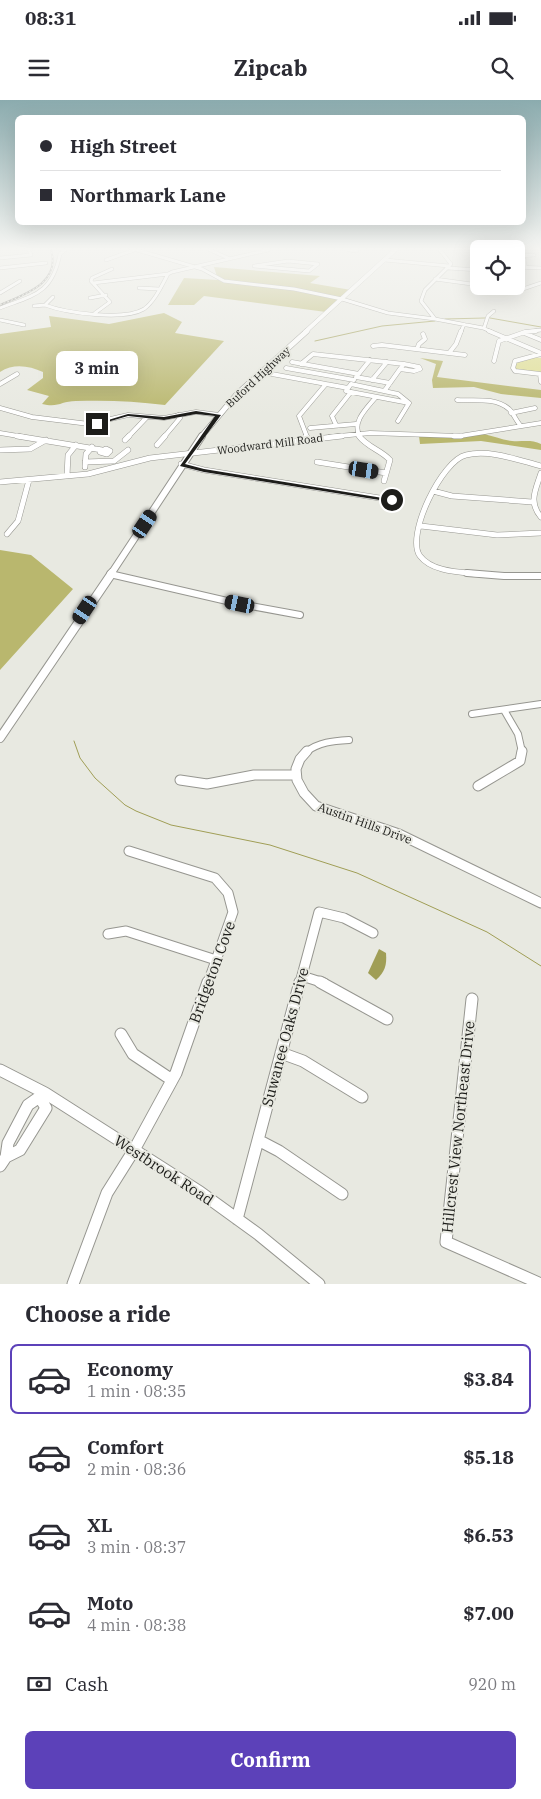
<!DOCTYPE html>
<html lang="en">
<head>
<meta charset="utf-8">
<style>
	body { margin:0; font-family:"IBM Plex Serif",serif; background:#f2f2f3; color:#2b2b33; height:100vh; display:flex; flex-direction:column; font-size:19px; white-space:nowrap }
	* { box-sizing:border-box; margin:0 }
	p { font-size:16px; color:#7c7c81 }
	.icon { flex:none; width:28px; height:28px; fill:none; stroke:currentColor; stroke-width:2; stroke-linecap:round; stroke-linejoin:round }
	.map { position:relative; height:1184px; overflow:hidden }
	.side { display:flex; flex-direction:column; background:#fff; flex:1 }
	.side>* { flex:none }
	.top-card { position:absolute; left:15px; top:15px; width:511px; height:110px; border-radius:8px; box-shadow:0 5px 20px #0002; display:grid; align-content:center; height:110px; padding:0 25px; background:#fff }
	.buttons { position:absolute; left:470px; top:140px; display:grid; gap:10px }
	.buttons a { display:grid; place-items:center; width:55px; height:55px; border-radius:8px; background:#fff; box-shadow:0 5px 20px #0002; font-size:25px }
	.end { position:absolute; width:22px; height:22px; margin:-11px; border:6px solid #1d1d1a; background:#fff; box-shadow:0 0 0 2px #fff }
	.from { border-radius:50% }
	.bubble { position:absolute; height:35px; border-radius:8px; background:#fff; box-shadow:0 5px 20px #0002; font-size:16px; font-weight:700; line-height:35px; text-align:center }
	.car { position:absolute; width:15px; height:30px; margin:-15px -8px; border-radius:6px; box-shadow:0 0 4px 1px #0007; background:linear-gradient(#222 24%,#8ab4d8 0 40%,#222 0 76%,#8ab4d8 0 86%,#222 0) }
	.top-card b { display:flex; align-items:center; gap:18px; height:48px; font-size:19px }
	.top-card b+b { border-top:1px solid #e1e1e2 }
	.top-card i { width:12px; height:12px; background:#2b2b33 }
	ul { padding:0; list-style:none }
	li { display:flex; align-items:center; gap:15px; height:70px; margin:0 10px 8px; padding:0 15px; border:2px solid transparent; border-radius:8px }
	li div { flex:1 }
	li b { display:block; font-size:19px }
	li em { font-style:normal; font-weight:700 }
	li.current { border-color:#5c41b9 }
	li>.icon { width:45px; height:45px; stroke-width:1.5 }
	h2 { padding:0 25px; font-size:22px; line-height:60px }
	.pay { display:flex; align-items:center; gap:12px; height:55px; padding:0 25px; font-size:19px }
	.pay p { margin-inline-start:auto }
	.cta { display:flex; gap:10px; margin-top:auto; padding:10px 25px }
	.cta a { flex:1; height:58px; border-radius:8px; background:#5c41b9; color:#fff; font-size:20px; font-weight:700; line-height:58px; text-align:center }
	.status { display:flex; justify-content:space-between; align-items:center; height:35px; padding:0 25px; background:#fff; direction:ltr }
	.status svg { height:14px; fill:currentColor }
	header { display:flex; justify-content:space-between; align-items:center; height:65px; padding:0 25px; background:#fff; font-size:22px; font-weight:700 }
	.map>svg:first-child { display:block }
	.green { fill:#e0df96 }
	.forest { fill:#b9b76e }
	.water { fill:#a09e56 }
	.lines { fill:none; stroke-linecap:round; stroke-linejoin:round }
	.stream { stroke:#a09e56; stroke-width:1 }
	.minor-far5-casing { stroke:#969690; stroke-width:4 }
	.minor-far4-casing { stroke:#969690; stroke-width:5 }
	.minor-far3-casing { stroke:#969690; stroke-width:6 }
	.minor-far2-casing { stroke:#969690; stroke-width:8 }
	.minor-far1-casing { stroke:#969690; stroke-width:11 }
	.minor-casing { stroke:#969690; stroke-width:13 }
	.major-far3-casing { stroke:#969690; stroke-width:4.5 }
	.major-far2-casing { stroke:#969690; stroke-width:6 }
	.major-far1-casing { stroke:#969690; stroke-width:8 }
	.major-casing { stroke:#969690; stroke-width:10 }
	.minor-far5 { stroke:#fff; stroke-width:3 }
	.minor-far4 { stroke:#fff; stroke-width:4 }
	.minor-far3 { stroke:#fff; stroke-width:5 }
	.minor-far2 { stroke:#fff; stroke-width:6 }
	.minor-far1 { stroke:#fff; stroke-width:9 }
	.minor { stroke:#fff; stroke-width:11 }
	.major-far3 { stroke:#fff; stroke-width:4 }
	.major-far2 { stroke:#fff; stroke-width:5 }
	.major-far1 { stroke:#fff; stroke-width:6 }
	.major { stroke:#fff; stroke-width:8 }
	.rail-casing { stroke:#7e7f79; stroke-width:2 }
	.rail { stroke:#e8e9e1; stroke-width:1; stroke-dasharray:2; stroke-linecap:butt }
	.route { fill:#1d1d1a }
	.labels { text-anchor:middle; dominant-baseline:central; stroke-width:4; stroke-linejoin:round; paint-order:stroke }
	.far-street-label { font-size:11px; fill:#1d1d1a; stroke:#e8e9e1 }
	.street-label { font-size:12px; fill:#1d1d1a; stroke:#e8e9e1 }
	.near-street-label { font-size:15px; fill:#1d1d1a; stroke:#e8e9e1 }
</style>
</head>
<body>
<div class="status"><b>08:31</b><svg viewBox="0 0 49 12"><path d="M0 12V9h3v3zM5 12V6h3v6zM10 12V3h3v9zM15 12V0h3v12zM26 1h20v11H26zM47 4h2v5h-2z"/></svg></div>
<header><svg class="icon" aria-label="menu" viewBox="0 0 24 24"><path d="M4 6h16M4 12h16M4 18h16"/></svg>Zipcab<svg class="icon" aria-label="search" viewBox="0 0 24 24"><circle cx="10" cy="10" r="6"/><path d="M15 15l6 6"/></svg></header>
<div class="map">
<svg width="541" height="1184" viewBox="0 0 541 1184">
	<rect width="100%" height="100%" fill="#e8e9e1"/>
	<path class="green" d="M531 257 541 258V272L517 271 514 268 515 262Z"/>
	<path class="forest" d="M214 167 320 176 310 183 351 190 326 212 204 196 194 205H168L184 178 218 180Z
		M164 213 182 222 175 233 224 241 165 305C135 301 106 300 76 301 61 301 59 308 42 304L49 296 27 290 43 278V272C29 266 14 263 0 272V234L51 227 49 216 109 224Z
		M420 258 443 261 437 277 541 290V298L501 294 474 287 433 288 432 280 436 264Z
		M484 334C493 336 503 340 512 341 522 342 531 339 541 344V350L481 341 420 344 419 336Z
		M0 450 31 455 73 489 0 570Z"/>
	<path class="water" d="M379 849 386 853C387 865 385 872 376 880L368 873Z"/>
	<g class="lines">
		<path class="stream" d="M490 218 541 227
			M445 219 485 218
			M315 241 382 226 435 221
			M74 641 80 658 95 678 125 705 136 711 171 725 270 745 357 773 487 832 541 866"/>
		<defs>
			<path id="minor-far5" d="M137 150 202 169 224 181 294 189 342 199 388 213 435 219 483 228 492 232
				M210 150 228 158
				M349 150 357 151
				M516 155 525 160V167
				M519 156 534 155
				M0 158 31 155 29 150
				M106 160 134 150
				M385 160 449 166
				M288 161 318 164 309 171 254 166Z
				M516 167 541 168
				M0 168 46 163
				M448 168 479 170
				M435 179 479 185
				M93 183 168 174
				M487 186 517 191 541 183
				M139 188 159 189
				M0 193 20 181
				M53 197 45 205C66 213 124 221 144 209 155 201 162 185 168 174L172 172 268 150
				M90 198 106 195
				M34 206 45 205
				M0 208C34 195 52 194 60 154L65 150
				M95 213 110 202 91 181 92 178 112 169
				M435 219 421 201 425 190 451 164 440 150
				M0 220 24 225
				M484 228 488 216 494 211
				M461 232 464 224
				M526 232 541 230"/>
			<path id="minor-far4" d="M489 231 541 253
				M524 233 541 240
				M373 246 382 245 465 255
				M417 249 419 244 425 239 423 234
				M449 253 456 244 461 231
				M541 254 515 261 513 268 515 271 540 274 541 282
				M494 261 499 241 525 232 536 231
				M292 262 359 274
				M301 264 313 254 404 264
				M404 264 419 267 420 269 414 271 400 269Z
				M286 268 354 280
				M261 272 326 284
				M357 276 370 260
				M356 277 390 283
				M372 280 387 262
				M0 284 17 274
				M351 284 398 294 409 303 346 291Z
				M385 290 400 269
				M457 300C474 301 495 297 509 309 514 314 516 321 521 326
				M0 308 32 317 89 324 128 315 164 318 196 312 219 315
				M511 313 535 308
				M398 321 409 303
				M336 325 332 316 351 292
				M310 328 356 324
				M0 333 24 337
				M128 337 147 317
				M164 337 180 318 178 315
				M307 337 299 316 326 284 348 288
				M329 337 370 333 460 336 541 323
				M360 337C351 322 367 308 376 297"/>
			<path id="minor-far3" d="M17 336 102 350
				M306 336 308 339
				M359 336C367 347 381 350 390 360L384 381
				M454 336H461
				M125 340 129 336
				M157 345 165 336
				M106 349 110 351 107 354 100 352Z
				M0 350 30 349 46 340
				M85 362 114 361 128 350
				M317 362 386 373
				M181 364 204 370 392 400
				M85 367 86 354 92 347
				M541 373C536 389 528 402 541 417
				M67 376 68 355 76 345
				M0 382 88 374 150 358 342 336
				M433 391 452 396 532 402
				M421 426 497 435 541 433
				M7 434 18 421 29 380
				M478 474C460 472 432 472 420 456 405 436 442 360 466 355 489 349 518 360 541 366"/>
			<path id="minor-far2" d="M467 473 504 476H541
				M110 474 240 504 300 515
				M504 610 518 634 522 652
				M472 614 541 604
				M306 652C319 642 333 641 349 640"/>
			<path id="minor-far1" d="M307 651 300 659 296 669 297 680 304 693 316 706 399 734 541 803
				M180 680 207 684 254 675H296
				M478 686 520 661 522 651
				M129 751 215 778 228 793 233 812 208 883
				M108 834 126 831 216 860
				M302 876 324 883
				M300 883 319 812 344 818 373 833"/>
			<path id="minor" d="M320 882 387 919
				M472 899 446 1142 541 1184
				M121 934 133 954 172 980
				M281 953 303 961 362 997
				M0 970 45 993 200 1092 258 1134 319 1184
				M258 1040 279 1051 342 1094
				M6 1057 20 1050 46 1008 40 998
				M0 1066 6 1057 8 1043 28 1005 45 993
				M237 1119 300 882
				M73 1184 107 1093 134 1050 176 973 208 882"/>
			<path id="major-far3" d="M305 232 395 150"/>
			<path id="major-far2" d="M201 337 237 294 307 231"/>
			<path id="major-far1" d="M111 474 202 336"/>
			<path id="major" d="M0 638 112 473"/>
		</defs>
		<use href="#minor-far5" class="minor-far5-casing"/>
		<use href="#minor-far4" class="minor-far4-casing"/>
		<use href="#minor-far3" class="minor-far3-casing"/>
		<use href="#minor-far2" class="minor-far2-casing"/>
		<use href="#minor-far1" class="minor-far1-casing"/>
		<use href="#minor" class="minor-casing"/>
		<use href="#major-far3" class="major-far3-casing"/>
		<use href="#major-far2" class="major-far2-casing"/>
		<use href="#major-far1" class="major-far1-casing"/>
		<use href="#major" class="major-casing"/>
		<use href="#minor-far5" class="minor-far5"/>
		<use href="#minor-far4" class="minor-far4"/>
		<use href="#minor-far3" class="minor-far3"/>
		<use href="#minor-far2" class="minor-far2"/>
		<use href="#minor-far1" class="minor-far1"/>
		<use href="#minor" class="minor"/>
		<use href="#major-far3" class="major-far3"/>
		<use href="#major-far2" class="major-far2"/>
		<use href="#major-far1" class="major-far1"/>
		<use href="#major" class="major"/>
		<defs>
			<path id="rail" d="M0 205C25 194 61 183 51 150"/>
		</defs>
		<use href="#rail" class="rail-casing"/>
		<use href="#rail" class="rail"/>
	</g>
	<linearGradient id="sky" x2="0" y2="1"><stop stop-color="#8babae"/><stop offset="0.47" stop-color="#f5f5f2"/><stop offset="1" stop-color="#f5f5f2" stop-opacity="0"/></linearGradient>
	<rect width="541" height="316" fill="url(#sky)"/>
	<path class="route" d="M196 311 221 315 185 364 204 369 395 400 392 402 204 372 180 366 215 316 196 314 164 320 128 316 97 325 95 324 128 314 164 317Z"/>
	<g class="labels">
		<g class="far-street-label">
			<text transform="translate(258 277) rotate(-43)">Buford Highway</text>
			<text transform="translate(270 344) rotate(-7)">Woodward Mill Road</text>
		</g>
		<g class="street-label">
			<text transform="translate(365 723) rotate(20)">Austin Hills Drive</text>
		</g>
		<g class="near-street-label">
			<text transform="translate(212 872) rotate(-70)">Bridgeton Cove</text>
			<text transform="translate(285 937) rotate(-75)">Suwanee Oaks Drive</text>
			<text transform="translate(458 1027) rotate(-84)">Hillcrest View Northeast Drive</text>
			<text transform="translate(164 1070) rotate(33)">Westbrook Road</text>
		</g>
	</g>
</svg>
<div class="buttons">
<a><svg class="icon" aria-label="locate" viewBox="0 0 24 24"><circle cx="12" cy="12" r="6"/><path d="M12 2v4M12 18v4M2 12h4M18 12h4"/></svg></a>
</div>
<i class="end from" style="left:392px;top:400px"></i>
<i class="end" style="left:97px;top:324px"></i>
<div class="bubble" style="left:56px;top:251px;width:82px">3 min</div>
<i class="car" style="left:364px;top:370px;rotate:99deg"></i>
<i class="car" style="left:145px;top:424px;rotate:34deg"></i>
<i class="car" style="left:240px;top:504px;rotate:282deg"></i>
<i class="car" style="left:85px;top:510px;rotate:214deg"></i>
<div class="top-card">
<b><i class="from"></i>High Street</b>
<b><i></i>Northmark Lane</b>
</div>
</div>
<section class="side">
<h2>Choose a ride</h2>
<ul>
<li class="current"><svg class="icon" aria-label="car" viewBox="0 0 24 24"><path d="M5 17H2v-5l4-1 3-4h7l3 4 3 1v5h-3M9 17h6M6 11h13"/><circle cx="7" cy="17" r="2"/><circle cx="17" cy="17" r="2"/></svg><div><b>Economy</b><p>1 min · 08:35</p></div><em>$3.84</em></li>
<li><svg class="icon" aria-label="car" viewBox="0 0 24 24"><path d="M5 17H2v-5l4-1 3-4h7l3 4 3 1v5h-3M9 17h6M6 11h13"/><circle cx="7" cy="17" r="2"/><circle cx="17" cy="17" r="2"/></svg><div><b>Comfort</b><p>2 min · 08:36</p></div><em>$5.18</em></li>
<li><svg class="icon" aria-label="car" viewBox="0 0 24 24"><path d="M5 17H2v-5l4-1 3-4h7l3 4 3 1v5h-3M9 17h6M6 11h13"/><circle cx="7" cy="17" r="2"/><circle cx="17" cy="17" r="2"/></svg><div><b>XL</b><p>3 min · 08:37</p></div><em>$6.53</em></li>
<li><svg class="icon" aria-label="car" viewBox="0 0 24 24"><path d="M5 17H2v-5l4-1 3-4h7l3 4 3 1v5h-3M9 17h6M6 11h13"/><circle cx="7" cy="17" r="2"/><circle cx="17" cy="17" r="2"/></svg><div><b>Moto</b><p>4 min · 08:38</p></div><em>$7.00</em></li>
</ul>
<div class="pay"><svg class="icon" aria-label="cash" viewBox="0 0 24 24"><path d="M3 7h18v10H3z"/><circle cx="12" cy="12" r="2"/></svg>Cash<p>920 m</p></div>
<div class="cta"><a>Confirm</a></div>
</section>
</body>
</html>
